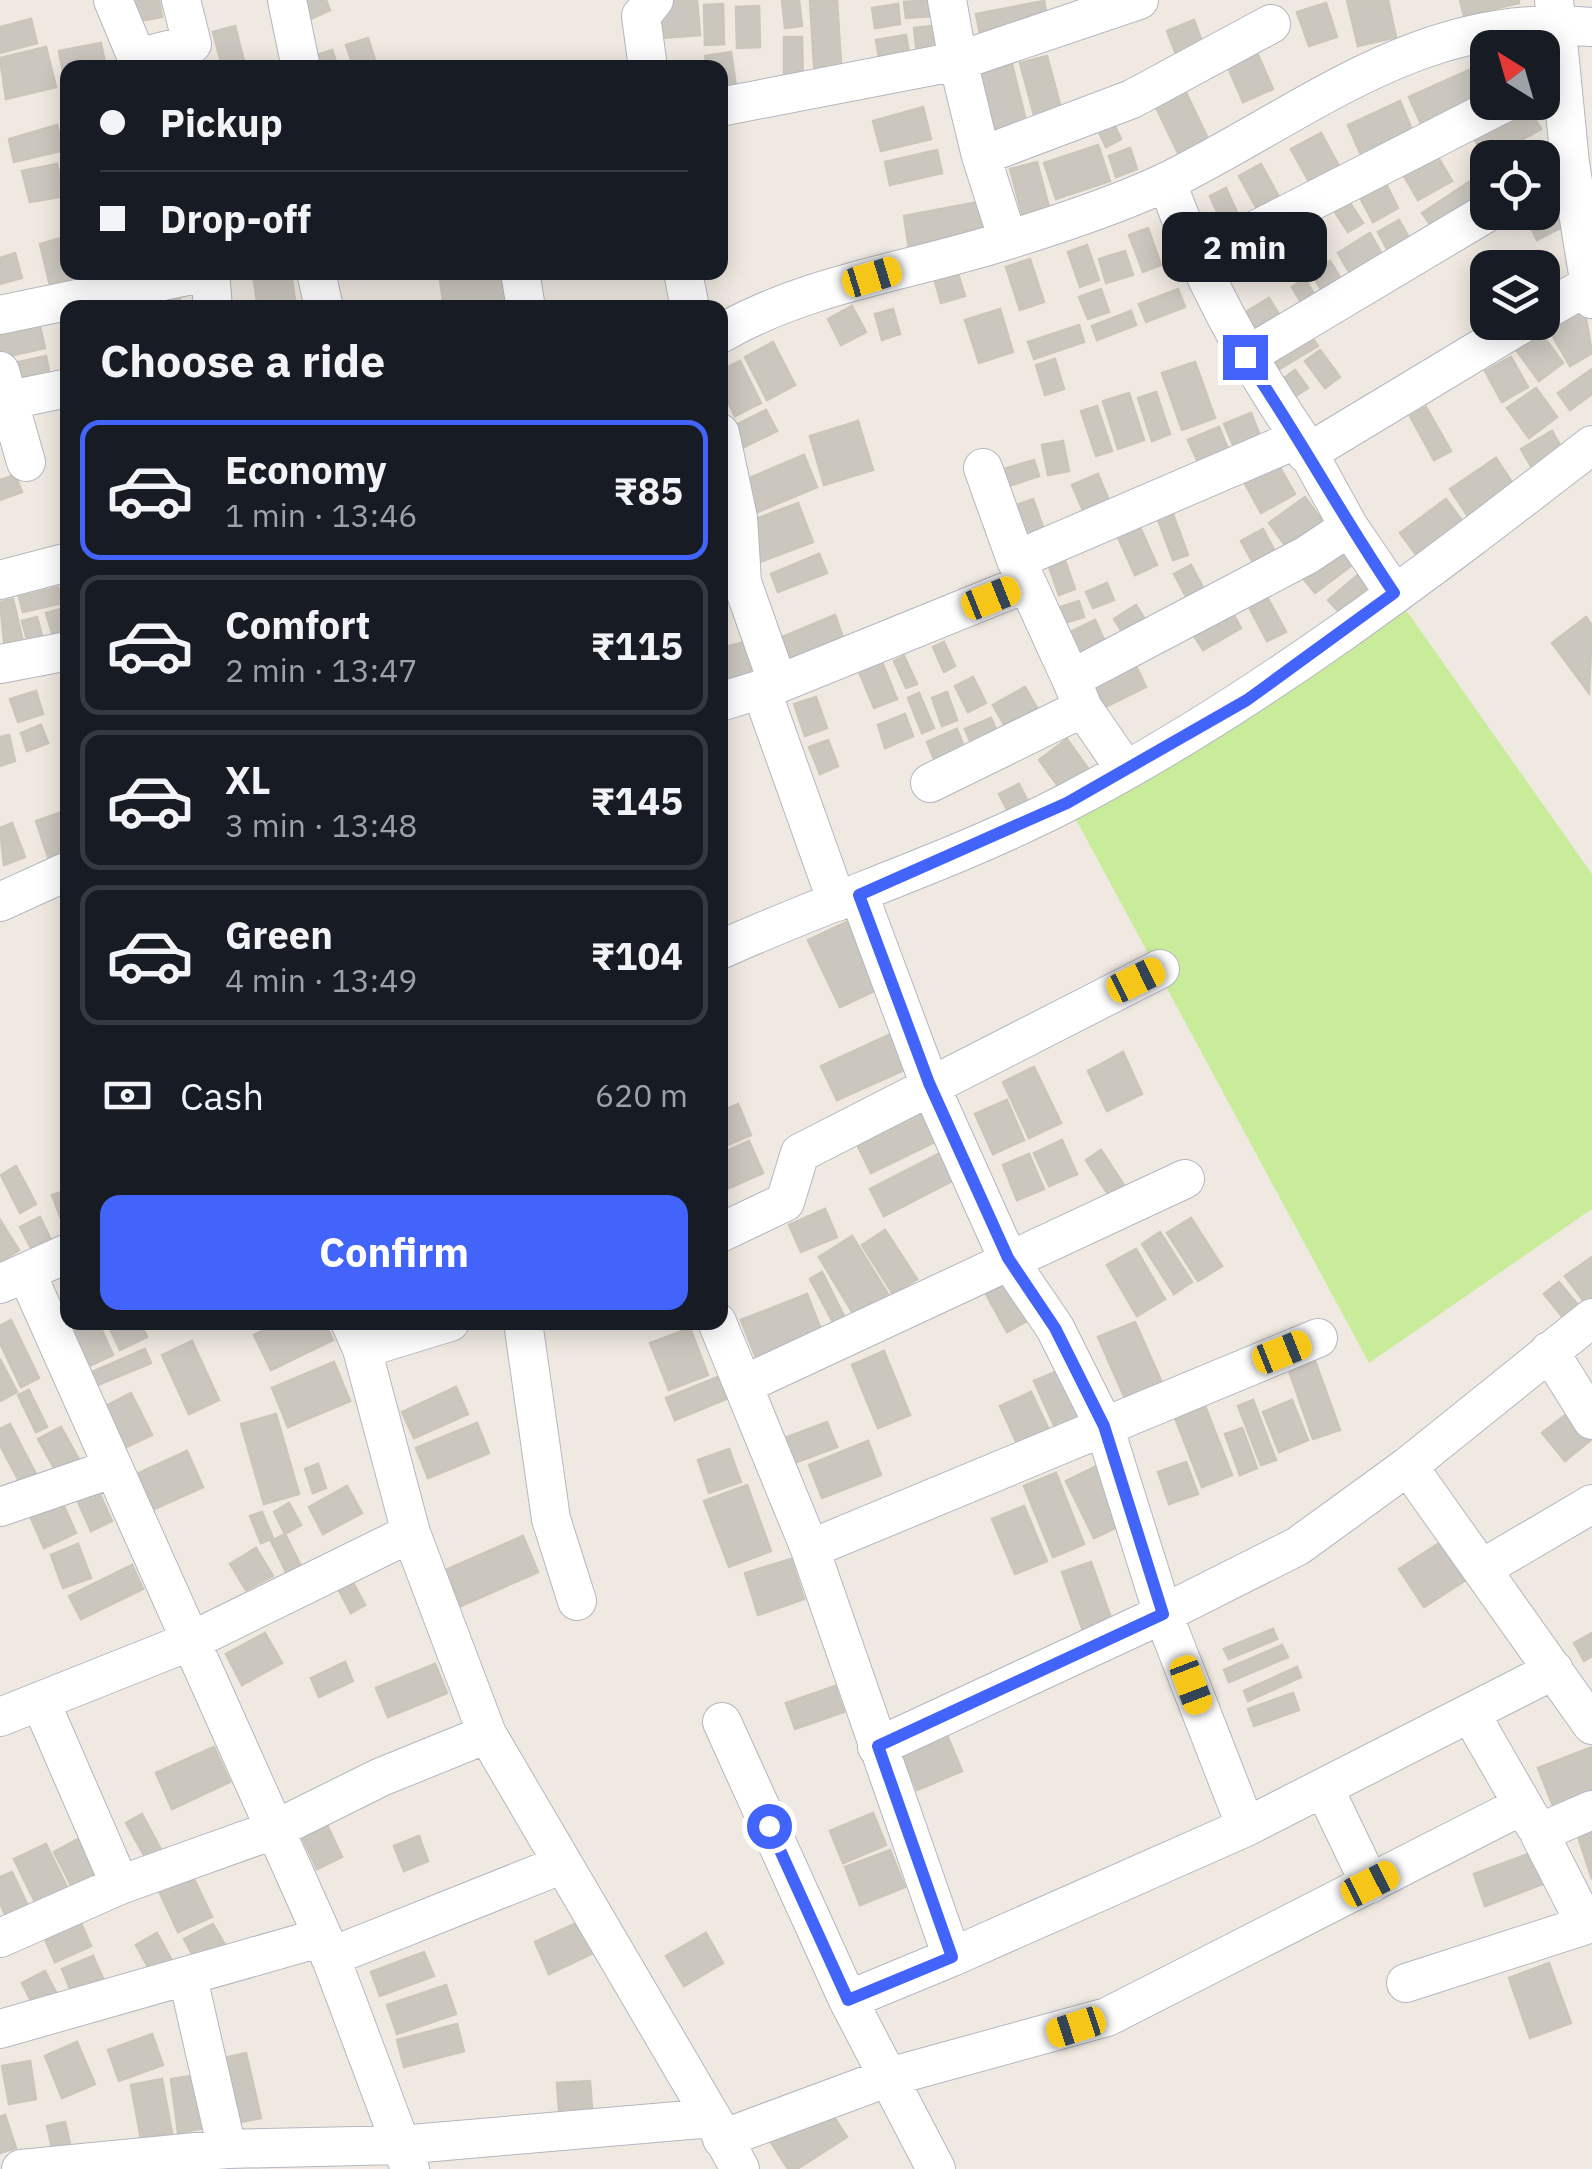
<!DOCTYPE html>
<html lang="en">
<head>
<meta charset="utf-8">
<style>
	body { margin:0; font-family:"IBM Plex Sans",sans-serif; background:#20242c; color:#f1f3f6; height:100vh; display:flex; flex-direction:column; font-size:38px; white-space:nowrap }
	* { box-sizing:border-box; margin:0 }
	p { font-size:32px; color:#9ea1a6 }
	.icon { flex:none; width:55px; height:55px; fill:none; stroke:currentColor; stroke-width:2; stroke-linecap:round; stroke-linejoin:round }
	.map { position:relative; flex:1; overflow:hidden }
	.sheet { position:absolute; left:60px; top:300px; width:668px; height:1030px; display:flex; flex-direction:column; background:#171b24; border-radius:20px; box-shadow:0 5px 25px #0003 }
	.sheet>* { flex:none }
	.guide { position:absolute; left:60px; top:60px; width:668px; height:220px; border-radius:20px; box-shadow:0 5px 25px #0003; display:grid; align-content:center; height:220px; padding:0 40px; background:#171b24 }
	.needle { width:65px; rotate:323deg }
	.controls { position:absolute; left:1470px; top:30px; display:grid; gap:20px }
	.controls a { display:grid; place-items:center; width:90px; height:90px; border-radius:20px; background:#171b24; box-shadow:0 5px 25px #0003; font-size:50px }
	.end { position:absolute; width:45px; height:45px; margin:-22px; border:12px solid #4264fb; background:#fff; box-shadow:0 0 0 5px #fff }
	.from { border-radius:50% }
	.bubble { position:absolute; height:70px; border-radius:20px; background:#171b24; box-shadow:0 5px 25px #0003; font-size:32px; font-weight:700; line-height:70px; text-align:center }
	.car { position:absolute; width:30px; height:60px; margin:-30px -15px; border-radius:12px; box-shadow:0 0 8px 2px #0007; background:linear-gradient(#f5c518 24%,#345 0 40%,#f5c518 0 76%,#345 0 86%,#f5c518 0) }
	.guide b { display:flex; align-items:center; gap:35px; height:95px; font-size:38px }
	.guide b+b { border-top:2px solid #363941 }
	.guide i { width:25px; height:25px; background:#f1f3f6 }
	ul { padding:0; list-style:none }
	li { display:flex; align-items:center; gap:30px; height:140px; margin:0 20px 15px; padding:0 20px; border:5px solid #363941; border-radius:20px }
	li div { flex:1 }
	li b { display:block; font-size:38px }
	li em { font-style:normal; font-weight:700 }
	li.current { border-color:#4264fb }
	li>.icon { width:90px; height:90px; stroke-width:1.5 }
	h2 { padding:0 40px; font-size:45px; line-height:120px }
	.pay { display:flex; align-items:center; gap:25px; height:110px; padding:0 40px; font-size:38px }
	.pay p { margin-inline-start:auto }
	.button { display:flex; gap:20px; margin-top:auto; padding:20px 40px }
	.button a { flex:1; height:115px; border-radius:20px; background:#4264fb; color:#fff; font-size:40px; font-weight:700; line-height:115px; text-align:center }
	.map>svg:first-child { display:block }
	.pitch { fill:#c9ec9a }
	.building { fill:#cbc7bf; stroke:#cbc5ba; stroke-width:2.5 }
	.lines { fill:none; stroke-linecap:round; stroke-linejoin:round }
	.minor-casing { stroke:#b4b7c1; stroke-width:40 }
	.minor { stroke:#fff; stroke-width:38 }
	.route { stroke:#4264fb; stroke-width:12 }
</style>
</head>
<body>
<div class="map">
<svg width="1592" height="2169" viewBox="0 0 1592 2169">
	<rect width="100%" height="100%" fill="#efe9e1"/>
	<path class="pitch" d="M1394 593 1592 874V1209L1369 1363 1067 803Z"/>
	<path class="building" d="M123 0H159L162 17 127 23Z
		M301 0H326L330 10 308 20Z
		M697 0 700 35 663 38 660 2Z
		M782 0H799L802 26 785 28Z
		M810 0H837L842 80 815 82Z
		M931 0 932 16 906 18 904 2Z
		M1347 0H1388L1396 37 1358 46Z
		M1460 0H1519V3L1464 16Z
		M1044 1 1049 25 981 39 976 14Z
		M1326 3 1337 37 1309 46 1297 12Z
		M723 4 724 44 705 45 704 5Z
		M898 4 900 24 875 28 872 8Z
		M759 6 760 47 737 48 736 7Z
		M31 19 37 43 0 53V27Z
		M1194 20 1204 47 1177 57 1167 31Z
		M941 25 945 60 918 63 914 28Z
		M235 26 244 61 222 66 213 32Z
		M906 35 911 65 881 70 876 40Z
		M784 37H802L803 81 784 82Z
		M368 38 376 63 354 68 346 45Z
		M101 43 106 68H68L64 77 59 51Z
		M1254 46 1273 89 1243 102 1225 60Z
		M46 47 56 87 6 99 0 58Z
		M332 50 338 68H321L317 55Z
		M731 52 737 94 720 96V68H707L705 56Z
		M1047 56 1064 119 1037 126 1020 63Z
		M1012 64 1028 129 995 137 979 72Z
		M1474 68 1488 100 1425 133 1409 97Z
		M1182 84 1209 141 1179 155 1152 99Z
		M1400 101 1416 139 1364 162 1348 125Z
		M1525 102 1541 129 1486 160 1471 133Z
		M923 107 931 139 881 151 873 121Z
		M1111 118 1121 139 1106 147 1096 126Z
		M57 125 64 150 14 162 9 139Z
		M1321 133 1345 177 1315 193 1291 149Z
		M1098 145 1110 181 1056 199 1044 163Z
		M1130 148 1137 169 1116 177 1109 156Z
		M937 150 942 173 890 185 885 162Z
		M1435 152 1452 181 1418 200 1401 171Z
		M1037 162 1049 207 1022 214 1010 169Z
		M57 164 65 196 30 202 22 171Z
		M1261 164 1284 206 1262 218 1239 176Z
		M1383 178 1398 208 1373 222 1357 192Z
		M1469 182 1487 208 1441 240 1422 213Z
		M1226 188 1245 230 1228 237 1210 196Z
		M1547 199 1562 227 1537 240 1523 212H1542Z
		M1348 200 1363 223 1348 232 1333 209Z
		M978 202 984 234 909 249 904 216Z
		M1399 220 1415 248 1393 260 1378 232Z
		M1148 228 1161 265 1143 272 1129 235Z
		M1370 233 1387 263 1355 282 1338 253Z
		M68 236V272H96L99 282 52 294 40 244Z
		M1087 245 1099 280 1080 287 1068 252Z
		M1125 251 1133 275 1106 283 1099 259Z
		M15 253 22 278 0 284V258Z
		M1030 259 1044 302 1020 310 1006 267Z
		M1330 261 1346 287 1327 299 1311 273Z
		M955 264 965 296 941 303 932 271Z
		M291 272 296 308H258L253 275Z
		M439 272H502L508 308H444Z
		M1305 279 1319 303 1306 311 1292 287Z
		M1101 289 1109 312 1088 319 1079 297Z
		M1178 289 1185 307 1146 322 1139 304Z
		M179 294 181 308H145L144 300Z
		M1269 298 1286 326 1249 348 1233 320Z
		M852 306 866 332 841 345 828 319Z
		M1584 307 1592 353 1570 366 1548 328Z
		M893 309 900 334 882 340 875 314Z
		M1000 309 1013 352 979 363 965 320Z
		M1131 311 1136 325 1097 340 1092 326Z
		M37 314 45 348 0 358V323Z
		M1079 325 1084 342 1034 359 1028 342Z
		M1541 333 1563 363 1539 381 1517 351Z
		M1310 335 1318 346 1271 374 1263 362Z
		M773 342 795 385 767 400 745 357Z
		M1320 350 1340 377 1325 388 1305 361Z
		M46 356 52 386 11 395 5 365Z
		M1511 357 1528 387 1502 402 1485 371Z
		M1055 359 1064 389 1045 395 1036 365Z
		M740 361 761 403 735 416 720 386V371Z
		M1195 362 1215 418 1182 430 1162 373Z
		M1592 369V394L1570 410 1558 393Z
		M1295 370 1308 388 1288 401 1276 384Z
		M1536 388 1557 417 1529 438 1507 408Z
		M1156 392 1170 434 1152 441 1138 398Z
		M1129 393 1144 440 1118 449 1103 401Z
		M1097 406 1112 451 1096 456 1081 411Z
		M1426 407 1451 451 1434 460 1410 416Z
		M766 410 777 431 742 448 732 427Z
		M1251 413 1263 443 1237 454 1224 424Z
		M858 421 873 470 824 485 810 436Z
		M1219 427 1231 456 1201 469 1188 440Z
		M1552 431 1567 457 1536 475 1521 449Z
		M1063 441 1069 471 1048 475 1042 445Z
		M804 455 817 487 753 514 740 482Z
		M1496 458 1519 493 1473 524 1450 489Z
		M1034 460 1039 476 1009 486 1004 469Z
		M1277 462 1295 494 1261 513 1243 480Z
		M1098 474 1113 510 1087 520 1072 485Z
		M15 475 22 492 0 500V480Z
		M1305 497 1331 533 1295 559 1269 523Z
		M1033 499 1044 530 1025 537 1014 506Z
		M1446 499 1469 530 1423 564 1400 533Z
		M798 503 813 542 760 562 745 523Z
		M1171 509 1188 555 1173 560 1156 514Z
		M1139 525 1157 565 1135 575 1117 535Z
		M1263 529 1279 559 1257 570 1241 541Z
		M1339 548 1352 565 1315 593 1302 577Z
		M819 554 827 573 778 592 771 574Z
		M1064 558 1075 589 1059 595 1048 564Z
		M1191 565 1206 593 1189 602 1174 574Z
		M1359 574 1369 586 1339 612 1328 600Z
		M1107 583 1114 600 1093 608 1086 592Z
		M58 587 62 603 23 612 19 597Z
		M1266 595 1286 632 1267 641 1248 605Z
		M13 599 24 646 5 651 0 602Z
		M1079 601 1084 617 1065 623 1060 607Z
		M1136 605 1147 623 1125 636 1114 619Z
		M68 607V639L55 643 46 613Z
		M1232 612 1241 628 1203 650 1193 634Z
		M835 615 845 643 791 665 780 638Z
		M37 617 44 643 29 647 22 621Z
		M1586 617 1592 626 1589 693 1552 643Z
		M1095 620 1109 650 1074 667 1060 637Z
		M745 642 757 684 720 694V648Z
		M944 642 955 666 944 672 933 647Z
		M904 656 917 684 906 688 894 661Z
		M880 657 897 699 874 708 857 667Z
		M1134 662 1146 687 1105 707 1093 682Z
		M973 677 986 703 968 712 955 686Z
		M1025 687 1045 722 1012 739 993 705Z
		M36 691 43 714 18 722 10 699Z
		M947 692 957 720 942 726 932 698Z
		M919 693 934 728 922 733 908 698Z
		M816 697 827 728 805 736 794 704Z
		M905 714 913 736 885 748 878 725Z
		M991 718 1003 745 977 757 965 729Z
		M41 725 48 743 27 751 21 733Z
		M957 729 969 759 939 771 927 742Z
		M9 735 15 761 0 766V737Z
		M1067 739 1097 781 1069 801 1039 760Z
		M828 740 838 766 820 774 809 747Z
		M1019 784 1030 805 1010 815 999 794Z
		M65 811 68 854 49 860 36 821Z
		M12 823 25 857 4 865 0 828Z
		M847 922 879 989 840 1007 808 940Z
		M891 1034 906 1069 837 1100 821 1066Z
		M1123 1052 1142 1094 1107 1111 1088 1071Z
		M1034 1067 1061 1123 1029 1138 1003 1082Z
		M1007 1100 1024 1140 993 1154 975 1114Z
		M738 1104 751 1135 720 1148V1112Z
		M922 1104 939 1140 871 1173 854 1138Z
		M1062 1140 1077 1174 1049 1186 1034 1153Z
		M749 1141 763 1173 720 1192V1154Z
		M948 1149 962 1176 884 1216 870 1189Z
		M1101 1150 1124 1185 1108 1194 1086 1160Z
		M1029 1154 1044 1189 1017 1200 1003 1165Z
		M16 1166 36 1204 20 1213 1 1175Z
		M68 1190V1222L63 1224 52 1195Z
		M825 1209 837 1237 801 1252 789 1225Z
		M40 1217 50 1238 31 1248 20 1227Z
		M1191 1218 1222 1266 1198 1281 1167 1233Z
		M0 1220 19 1250 0 1262Z
		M885 1230 917 1279 893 1294 862 1245Z
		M1160 1232 1192 1282 1174 1294 1142 1244Z
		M852 1236 888 1294 854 1315 819 1257Z
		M1136 1249 1165 1299 1137 1316 1107 1265Z
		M1592 1257V1304L1588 1307 1565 1276Z
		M822 1272 846 1320 835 1326 810 1279Z
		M1017 1277 1038 1315 1007 1332 986 1294Z
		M1559 1282 1583 1311 1568 1324 1544 1294Z
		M807 1294 822 1332 756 1358 741 1320Z
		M68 1304V1322H98L113 1355 85 1368 58 1308Z
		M11 1320 39 1378 21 1387 0 1343V1326Z
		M107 1322H140L147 1337 120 1350Z
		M280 1322H324L333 1340 271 1370 254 1335Z
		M1135 1322 1164 1387 1127 1403 1098 1337Z
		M690 1328 708 1375 669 1390 650 1343Z
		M192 1341 219 1400 189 1414 162 1355Z
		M145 1349 151 1363 98 1385 92 1372Z
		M884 1351 910 1415 878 1428 852 1365Z
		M0 1359 17 1392 0 1401Z
		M1315 1361 1340 1430 1313 1439 1289 1371Z
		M334 1362 350 1401 288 1427 272 1388Z
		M1072 1365 1094 1416 1057 1432 1034 1381Z
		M718 1377 726 1399 675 1420 666 1398Z
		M456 1387 468 1414 414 1438 402 1412Z
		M29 1390 47 1427 36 1432 18 1395Z
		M1031 1392 1052 1436 1020 1450 1000 1406Z
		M131 1393 152 1435 124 1448 104 1407Z
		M1253 1400 1276 1460 1261 1465 1238 1406Z
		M1292 1400 1308 1440 1279 1452 1263 1412Z
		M1205 1406 1232 1475 1202 1487 1175 1418Z
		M1572 1410 1592 1439 1565 1461 1542 1433Z
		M276 1414 299 1494 264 1504 241 1424Z
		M827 1422 837 1447 792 1464 782 1439Z
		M477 1423 489 1453 428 1478 416 1448Z
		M10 1424 37 1476 21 1485 0 1445V1429Z
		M61 1427 81 1463 58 1475 38 1439Z
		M1242 1428 1257 1468 1240 1475 1225 1434Z
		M868 1441 881 1475 822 1498 809 1465Z
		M729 1449 741 1482 709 1493 698 1460Z
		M187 1451 203 1487 154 1509 139 1473Z
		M1186 1462 1198 1494 1169 1504 1158 1472Z
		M318 1464 326 1488 313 1493 305 1469Z
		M1099 1465 1126 1523 1094 1538 1066 1481Z
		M1056 1473 1084 1544 1053 1557 1024 1486Z
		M747 1485 771 1551 729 1567 704 1501Z
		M96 1486 112 1521 91 1531 75 1495Z
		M347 1486 362 1513 323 1534 309 1507Z
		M62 1502 76 1533 44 1548 30 1516Z
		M289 1503 301 1525 285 1534 274 1512Z
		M1024 1506 1047 1561 1015 1574 992 1519Z
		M262 1512 273 1538 261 1543 250 1516Z
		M285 1534 305 1574 291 1582 271 1541Z
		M523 1536 538 1572 461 1606 446 1570Z
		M1444 1540 1469 1578 1424 1607 1399 1569Z
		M78 1544 91 1578 63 1588 51 1555Z
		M256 1548 273 1576 246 1590 230 1564Z
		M791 1559 804 1599 758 1615 745 1573Z
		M1091 1562 1112 1621 1083 1631 1062 1572Z
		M132 1565 143 1589 81 1619 69 1596Z
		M349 1575 365 1605 351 1613 335 1583Z
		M1273 1629 1277 1639 1229 1659 1224 1649Z
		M265 1633 282 1663 242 1685 226 1654Z
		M1592 1633V1656L1584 1661 1574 1643Z
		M1282 1645 1288 1657 1229 1682 1224 1670Z
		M345 1662 353 1681 319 1697 311 1678Z
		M435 1664 447 1693 388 1717 376 1688Z
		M1297 1667 1301 1677 1248 1701 1244 1691Z
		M835 1686 844 1712 795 1729 786 1703Z
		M1293 1693 1299 1710 1254 1726 1248 1709Z
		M944 1728 962 1771 917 1790 899 1748Z
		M214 1747 230 1782 172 1809 156 1773Z
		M1592 1747V1797L1555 1811 1538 1768Z
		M873 1813 886 1845 843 1863 830 1831Z
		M142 1814 166 1859 150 1866 126 1823Z
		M327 1825 342 1857 317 1869 302 1837Z
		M1592 1832V1879L1578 1836Z
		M419 1836 428 1861 404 1871 394 1846Z
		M80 1838 98 1872 71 1885 54 1852Z
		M46 1844 69 1891 37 1906 14 1859Z
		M890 1850 905 1887 860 1905 845 1867Z
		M1536 1851 1548 1882 1485 1906 1474 1874Z
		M12 1872 28 1906 6 1916 0 1903V1877Z
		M193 1877 212 1917 178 1932 159 1891Z
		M590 1917 604 1948 549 1974 535 1942Z
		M80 1921 91 1946 55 1962 44 1937Z
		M213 1924 228 1950 198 1965 184 1939Z
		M157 1933 175 1966 154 1978 136 1945Z
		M706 1933 723 1963 684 1986 666 1956Z
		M424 1952 434 1976 380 1996 371 1972Z
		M93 1956 109 1992 77 2006 62 1969Z
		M1549 1963 1571 2023 1530 2038 1509 1978Z
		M45 1971 61 2002 37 2013 22 1983Z
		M446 1985 456 2014 397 2034 387 2005Z
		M457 2024 464 2051 404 2067 397 2040Z
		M152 2034 163 2065 119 2081 108 2050Z
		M77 2042 95 2084 62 2098 45 2056Z
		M246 2053 261 2118 231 2124 216 2060Z
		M30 2061 36 2099 9 2104 2 2066Z
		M198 2075 205 2128 178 2133 171 2079Z
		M162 2079 172 2133 141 2139 131 2085Z
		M590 2081 592 2108 559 2110 557 2083Z
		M824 2102 847 2137 797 2169H788L769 2139Z
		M5 2115 16 2148 0 2153V2117Z
		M65 2122 71 2148 53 2152 47 2126Z"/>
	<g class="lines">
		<defs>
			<path id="minor" d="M113 0 137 58 192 44 181 0
				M287 0 301 68
				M947 0 958 61 1139 0
				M1554 0 1570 163 1592 299
				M648 68 641 16 654 0
				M720 107 958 61 981 156 1008 240
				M981 156 1132 99 1271 24
				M1195 261 1506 102
				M210 272 213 308
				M316 272 324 308
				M520 272 526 308
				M683 272 690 308
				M1542 312 1589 285
				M0 315 207 272
				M720 334C808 283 912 271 1008 240 1056 225 1128 201 1172 179 1311 109 1426 10 1592 27
				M1245 357 1488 212
				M0 371 26 462
				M0 402 68 388
				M720 433 738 518 742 582 778 684 720 702
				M1300 438 1349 527 1394 593
				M1306 454 1525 322
				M983 468 1016 560
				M0 580 68 562
				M1027 583 1071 679
				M0 664 68 651
				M778 684 1027 583 1016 560 1300 438C1244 356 1200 275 1167 182
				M761 689 837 902
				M1125 769 1083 708 1071 679 1307 555 1349 527
				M930 783 1083 708
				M0 902 68 871
				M720 950C835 898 956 860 1068 802 1256 704 1425 574 1592 445
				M720 1233 785 1202 800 1153 1160 969
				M26 1272 323 1937 410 2169
				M0 1284 68 1253
				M350 1322 362 1349 411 1533 487 1734 712 2118
				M523 1322 551 1519 577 1601
				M717 1322 810 1549 952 1957 1246 1827 1163 1614 1104 1426 1055 1328 1008 1259 929 1083 859 895
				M362 1349 450 1322
				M1549 1351 1592 1420
				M743 1385 1185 1179
				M1408 1466 1592 1725
				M0 1507 111 1469
				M810 1549 1318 1338
				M1483 1568 1592 1504
				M41 1703 120 1885
				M1470 1713 1535 1826
				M0 1717 191 1641 411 1533
				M722 1722 848 2000 936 2169
				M877 1747 1163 1614 1298 1546 1408 1466 1592 1318
				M1324 1788 1370 1884
				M1246 1827 1554 1670
				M1586 1925 1539 1833 1592 1810
				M0 1938 120 1885 276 1829 381 1777 487 1734
				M330 1957 563 1864
				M188 1978 227 2149
				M1406 1983 1592 1923
				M848 2000 952 1957
				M0 2029 323 1937
				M722 2139 889 2077 1107 2017 1523 1805
				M21 2169 227 2149 400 2145 712 2118 740 2169"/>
		</defs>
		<use href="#minor" class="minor-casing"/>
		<use href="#minor" class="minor"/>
	</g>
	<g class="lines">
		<path class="route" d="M769 1826 848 2000 952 1957 878 1746 1163 1614 1104 1426 1055 1328 1008 1258 929 1083 859 895 1067 803 1247 700 1394 593C1341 515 1298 434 1245 357"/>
	</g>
</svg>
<div class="controls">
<a><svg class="needle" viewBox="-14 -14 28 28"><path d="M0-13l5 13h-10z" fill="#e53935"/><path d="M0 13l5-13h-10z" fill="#9ea1a6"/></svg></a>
<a><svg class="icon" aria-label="locate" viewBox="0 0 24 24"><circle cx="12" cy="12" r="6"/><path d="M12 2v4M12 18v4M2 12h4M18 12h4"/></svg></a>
<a><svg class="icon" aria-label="layers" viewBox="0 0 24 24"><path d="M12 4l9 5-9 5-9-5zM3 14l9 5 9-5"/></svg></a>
</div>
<i class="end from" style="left:769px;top:1826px"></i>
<i class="end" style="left:1245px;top:357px"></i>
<div class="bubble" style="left:1162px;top:212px;width:165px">2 min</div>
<i class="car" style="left:872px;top:277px;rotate:73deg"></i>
<i class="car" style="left:991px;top:598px;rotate:68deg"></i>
<i class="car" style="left:1136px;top:980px;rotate:64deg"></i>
<i class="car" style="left:1282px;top:1352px;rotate:68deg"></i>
<i class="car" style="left:1191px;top:1685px;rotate:159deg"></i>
<i class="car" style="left:1370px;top:1884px;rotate:63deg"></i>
<i class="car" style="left:1076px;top:2027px;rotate:252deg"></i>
<div class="guide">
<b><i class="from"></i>Pickup</b>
<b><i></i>Drop-off</b>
</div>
<section class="sheet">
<h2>Choose a ride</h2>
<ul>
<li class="current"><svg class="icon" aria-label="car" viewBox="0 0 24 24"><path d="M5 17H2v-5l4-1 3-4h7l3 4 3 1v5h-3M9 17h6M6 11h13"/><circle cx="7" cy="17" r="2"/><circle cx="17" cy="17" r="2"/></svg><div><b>Economy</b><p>1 min · 13:46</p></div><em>₹85</em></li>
<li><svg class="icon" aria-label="car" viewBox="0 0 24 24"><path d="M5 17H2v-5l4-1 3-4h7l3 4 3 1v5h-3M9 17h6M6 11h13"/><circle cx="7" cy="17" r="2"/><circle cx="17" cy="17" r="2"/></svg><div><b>Comfort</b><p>2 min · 13:47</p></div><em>₹115</em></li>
<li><svg class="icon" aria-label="car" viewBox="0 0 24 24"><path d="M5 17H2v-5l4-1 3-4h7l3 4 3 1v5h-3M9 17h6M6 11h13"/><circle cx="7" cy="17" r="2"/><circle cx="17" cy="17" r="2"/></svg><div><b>XL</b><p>3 min · 13:48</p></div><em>₹145</em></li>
<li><svg class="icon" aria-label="car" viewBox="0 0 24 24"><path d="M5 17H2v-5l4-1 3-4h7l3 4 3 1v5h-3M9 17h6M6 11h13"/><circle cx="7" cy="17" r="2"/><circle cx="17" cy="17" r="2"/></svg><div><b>Green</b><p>4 min · 13:49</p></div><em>₹104</em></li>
</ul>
<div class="pay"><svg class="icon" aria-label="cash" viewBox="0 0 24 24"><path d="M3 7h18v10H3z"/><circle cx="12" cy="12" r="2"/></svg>Cash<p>620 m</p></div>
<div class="button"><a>Confirm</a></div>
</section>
</div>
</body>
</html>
